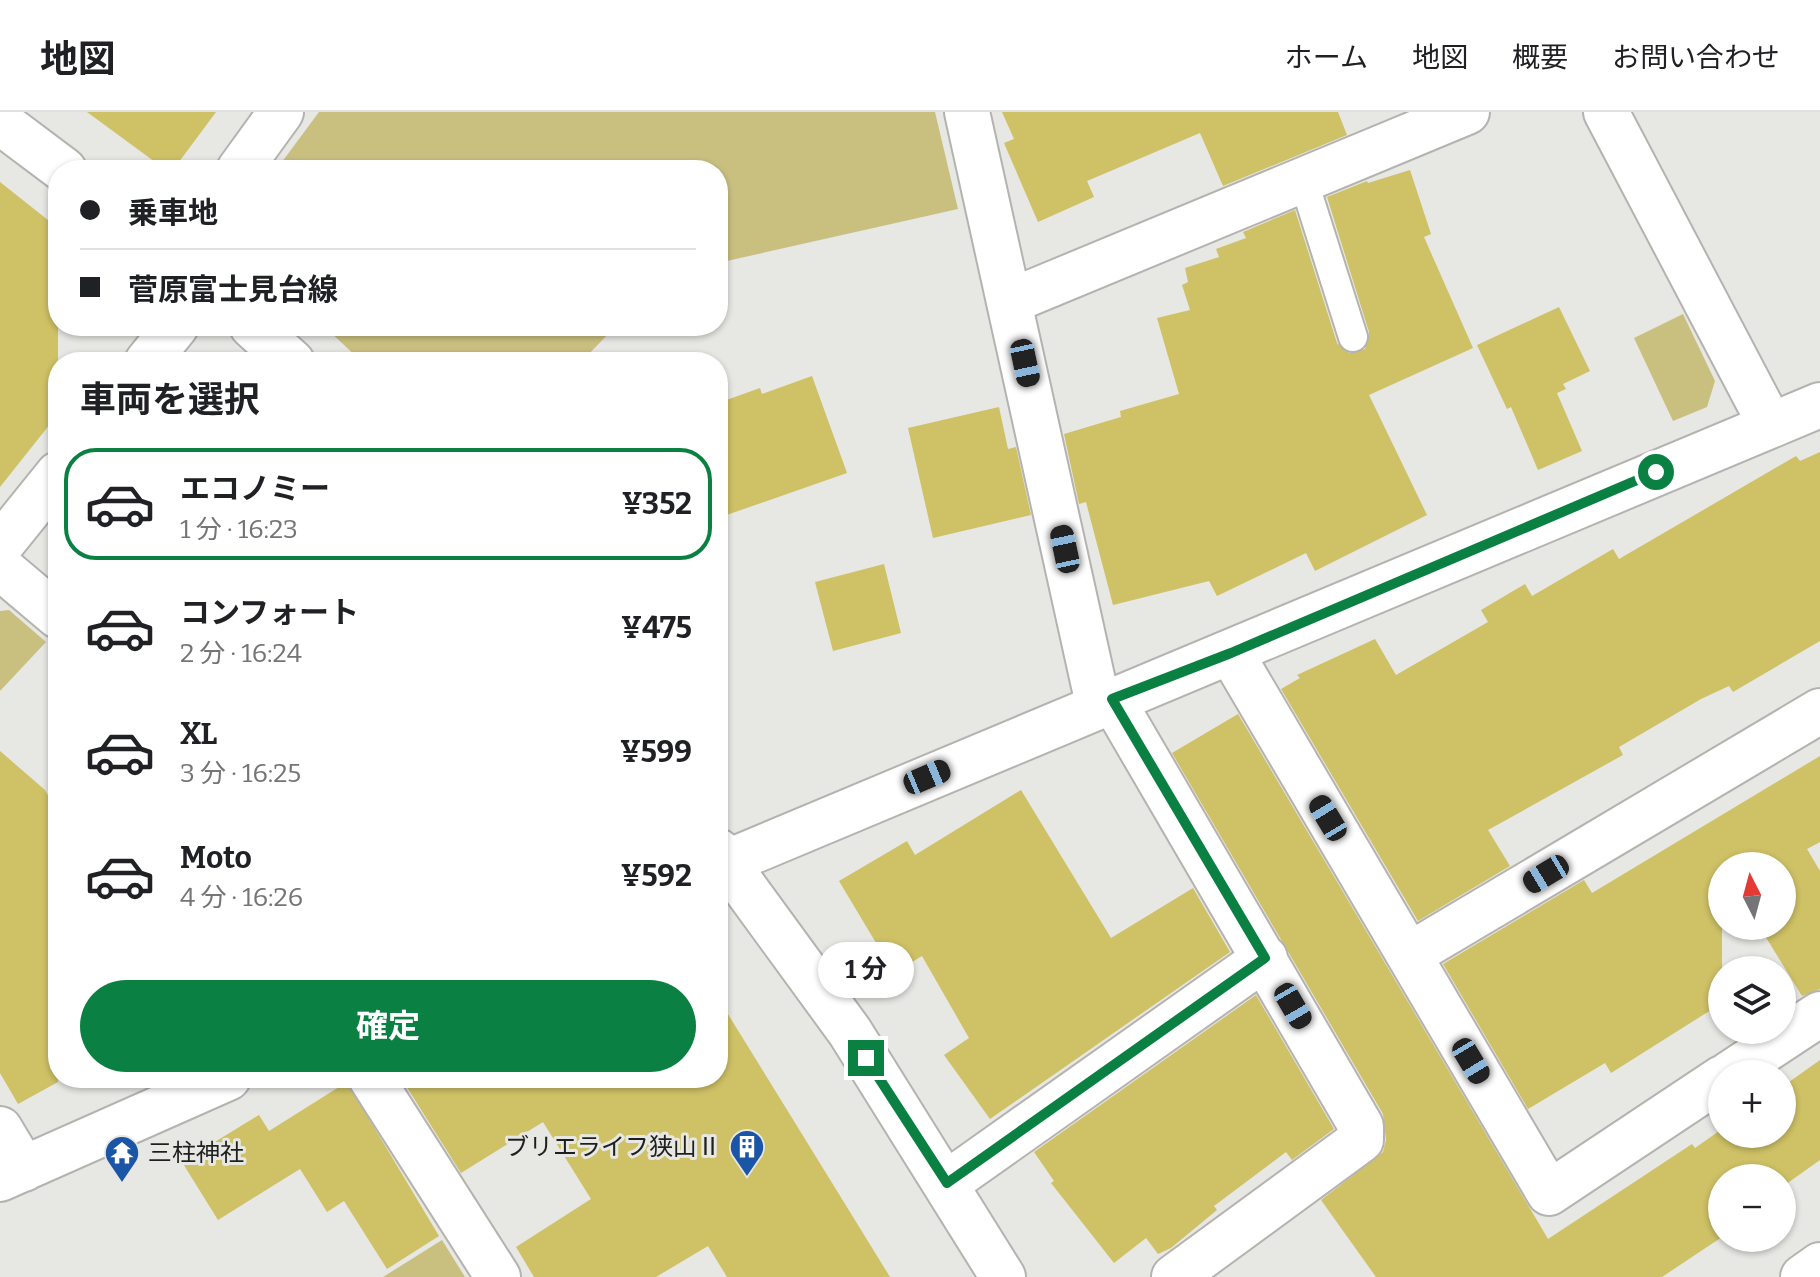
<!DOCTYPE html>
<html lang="ja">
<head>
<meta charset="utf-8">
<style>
	body { margin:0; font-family:Bitter,"Noto Sans JP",serif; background:#f2f2f2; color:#202124; height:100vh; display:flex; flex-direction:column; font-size:30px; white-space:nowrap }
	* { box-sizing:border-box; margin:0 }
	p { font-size:26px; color:#757577 }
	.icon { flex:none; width:44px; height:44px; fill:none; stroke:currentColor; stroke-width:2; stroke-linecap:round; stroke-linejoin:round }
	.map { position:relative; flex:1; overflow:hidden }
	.side { position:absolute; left:48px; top:240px; width:680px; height:736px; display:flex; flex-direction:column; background:#fff; border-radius:32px; box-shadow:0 2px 6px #0004 }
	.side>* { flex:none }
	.hud { position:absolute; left:48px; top:48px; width:680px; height:176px; border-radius:32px; box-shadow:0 2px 6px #0004; display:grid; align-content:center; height:176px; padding:0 32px; background:#fff }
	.needle { width:52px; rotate:354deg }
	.controls { position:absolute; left:1708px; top:740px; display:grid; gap:16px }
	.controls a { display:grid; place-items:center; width:88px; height:88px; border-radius:50%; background:#fff; box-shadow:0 2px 6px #0004; font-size:40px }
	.end { position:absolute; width:36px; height:36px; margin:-18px; border:10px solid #0b8043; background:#fff; box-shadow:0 0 0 4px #fff }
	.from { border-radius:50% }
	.bubble { position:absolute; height:56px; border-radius:28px; background:#fff; box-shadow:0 2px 6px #0004; font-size:26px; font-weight:700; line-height:56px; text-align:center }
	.car { position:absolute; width:24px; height:48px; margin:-24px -12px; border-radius:10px; box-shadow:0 0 6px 2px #0007; background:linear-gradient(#222 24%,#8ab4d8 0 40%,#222 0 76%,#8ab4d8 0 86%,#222 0) }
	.hud b { display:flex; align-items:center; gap:28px; height:76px; font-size:30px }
	.hud b+b { border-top:2px solid #e0e0e0 }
	.hud i { width:20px; height:20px; background:#202124 }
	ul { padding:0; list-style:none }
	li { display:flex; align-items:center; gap:24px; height:112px; margin:0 16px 12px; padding:0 16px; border:4px solid transparent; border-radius:32px }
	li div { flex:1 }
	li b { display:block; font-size:30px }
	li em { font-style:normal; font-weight:700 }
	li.selected { border-color:#0b8043 }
	li>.icon { width:72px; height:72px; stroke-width:1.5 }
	h2 { padding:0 32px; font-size:36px; line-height:96px }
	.cta { display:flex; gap:16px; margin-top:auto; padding:16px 32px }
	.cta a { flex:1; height:92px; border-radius:48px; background:#0b8043; color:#fff; font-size:32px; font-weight:700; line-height:92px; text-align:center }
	header { display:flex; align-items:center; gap:48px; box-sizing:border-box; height:112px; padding:0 40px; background:#fff; border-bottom:2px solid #e0e0e0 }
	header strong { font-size:38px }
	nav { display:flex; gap:44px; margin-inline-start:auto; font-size:28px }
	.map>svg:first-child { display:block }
	.green { fill:#c9c080 }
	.building { fill:#cec166 }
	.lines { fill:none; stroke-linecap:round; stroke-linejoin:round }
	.service-casing { stroke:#b4b3b0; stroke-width:32 }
	.minor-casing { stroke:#b4b3b0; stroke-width:48 }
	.tertiary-casing { stroke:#b4b3b0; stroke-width:48 }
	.service { stroke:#fff; stroke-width:28 }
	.minor { stroke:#fff; stroke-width:44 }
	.tertiary { stroke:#fff; stroke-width:44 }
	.route { stroke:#0b8043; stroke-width:10 }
	.labels { text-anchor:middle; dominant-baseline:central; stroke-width:6; stroke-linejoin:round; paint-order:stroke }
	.poi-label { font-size:24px; fill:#1f1f1e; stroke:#e7e7e3; text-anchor:end }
</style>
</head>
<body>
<header>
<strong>地図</strong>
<nav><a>ホーム</a><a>地図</a><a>概要</a><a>お問い合わせ</a></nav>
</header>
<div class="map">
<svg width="1820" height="1165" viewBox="0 0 1820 1165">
	<rect width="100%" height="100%" fill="#e7e7e3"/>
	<path class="green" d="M319 0H935L958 97 718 151V58H276Z
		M1683 202 1715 269 1707 295 1673 309 1634 226Z
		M324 214H616L581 250H362Z
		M9 498 46 530 0 579V499Z
		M442 1128 465 1165H383Z"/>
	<path class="building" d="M87 0H216L173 58H166Z
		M1002 0H1338L1347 23 1223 74 1200 21 1087 69 1094 85 1038 110 1004 31 1014 27Z
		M1410 58 1431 122 1424 125 1473 236 1369 283 1427 403 1315 459 1306 441 1217 484 1209 469 1113 493 1086 390 1079 392 1064 322 1121 305 1120 299 1179 282 1157 206 1190 198 1182 173 1188 170 1185 156 1219 145 1216 137 1246 126 1243 120 1295 98 1337 231 1349 241 1365 237 1369 220 1327 85 1367 69 1368 71Z
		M0 70 58 116V302L0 375Z
		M1559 195 1590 259 1563 272 1566 277 1557 281 1582 339 1538 358 1511 295 1507 297 1477 233Z
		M812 264 847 361 718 406V291L760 276 762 282Z
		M999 295 1008 337 1016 335 1031 403 933 426 908 316Z
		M1820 340V529L1733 580 1729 574 1701 587 1619 635 1623 643 1488 718 1510 754 1418 809 1281 577 1300 566 1297 563 1375 527 1396 563 1488 510 1481 498 1525 472 1532 484 1613 437 1619 447 1796 344 1800 349Z
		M884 452 901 521 833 539 815 470Z
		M1238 602 1548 1127 1692 1032 1695 1036 1722 1017V1022H1782V975L1820 948V1048L1782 1075V1066H1722V1117L1718 1120 1722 1125 1662 1165H1376L1321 1088 1383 1040 1386 1028 1383 1002 1172 641Z
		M0 639 45 678 58 702V970L18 992 0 961Z
		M1820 644V730L1807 737 1820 759V877L1802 884 1759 814H1782V754L1722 753V891L1611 961 1605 951 1528 997 1443 852 1584 768 1592 781Z
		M1021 678 1111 826 1193 776 1230 840 990 1007 944 943 969 926 922 844 894 861 839 769 907 729 915 743Z
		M1256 883 1334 1017 1292 1048 1286 1040 1214 1094 1217 1098 1171 1136 1158 1142 1146 1126 1114 1151 1051 1071 1054 1069 1034 1040Z
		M718 886 890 1165H727L708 1134 656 1165H534L516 1135 591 1087 543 1010 461 1061 401 966H718Z
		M347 970 439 1124 387 1157 344 1089 327 1100 300 1057 218 1108 182 1050 259 1003 269 1019Z"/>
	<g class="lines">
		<defs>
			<path id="service" d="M1304 70 1353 225"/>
			<path id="minor" d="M967 0 1098 592
				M1606 0 1770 312
				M239 58 281 0
				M1011 189 1467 0
				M147 250 176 214
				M0 434 58 362
				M0 455 58 504
				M1231 541 1549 1081 1722 966
				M1112 587 1361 1014V1028L1174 1165
				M718 754 1820 293
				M1409 843 1820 599
				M1729 962 1820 902
				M371 966 498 1165
				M0 1017 24 1057
				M0 1067 228 966
				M947 1071 1265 846"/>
			<path id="tertiary" d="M0 10 64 58
				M252 214 292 250
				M718 739 850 920 1003 1165
				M1803 1165 1820 1153"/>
		</defs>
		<use href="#service" class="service-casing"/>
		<use href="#minor" class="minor-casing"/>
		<use href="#tertiary" class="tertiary-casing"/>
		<use href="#service" class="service"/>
		<use href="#minor" class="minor"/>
		<use href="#tertiary" class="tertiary"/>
	</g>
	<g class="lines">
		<path class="route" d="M866 946 947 1071 1265 846 1112 587 1231 541 1656 360"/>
	</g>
	<defs>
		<symbol id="building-pin" viewBox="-11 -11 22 30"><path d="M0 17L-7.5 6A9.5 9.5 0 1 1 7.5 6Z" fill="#1a55a6" stroke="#e7e7e3"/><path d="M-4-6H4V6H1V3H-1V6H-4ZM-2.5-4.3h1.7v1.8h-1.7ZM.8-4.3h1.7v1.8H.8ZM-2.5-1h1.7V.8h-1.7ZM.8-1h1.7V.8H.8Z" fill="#fff"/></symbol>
		<symbol id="temple-pin" viewBox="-11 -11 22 30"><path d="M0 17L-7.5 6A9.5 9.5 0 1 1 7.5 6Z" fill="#1a55a6" stroke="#e7e7e3"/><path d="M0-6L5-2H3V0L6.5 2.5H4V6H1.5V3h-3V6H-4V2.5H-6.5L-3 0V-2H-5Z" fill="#fff"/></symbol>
	</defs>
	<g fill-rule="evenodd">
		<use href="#building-pin" x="727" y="1015" width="40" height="54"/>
		<use href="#temple-pin" x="102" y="1021" width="40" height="54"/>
	</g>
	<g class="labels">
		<g class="poi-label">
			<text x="721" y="1035">ブリエライフ狭山Ⅱ</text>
			<text x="148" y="1041" text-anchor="start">三柱神社</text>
		</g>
	</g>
</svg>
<div class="controls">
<a><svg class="needle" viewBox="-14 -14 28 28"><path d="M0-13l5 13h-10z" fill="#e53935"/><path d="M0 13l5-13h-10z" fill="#757577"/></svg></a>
<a><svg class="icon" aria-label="layers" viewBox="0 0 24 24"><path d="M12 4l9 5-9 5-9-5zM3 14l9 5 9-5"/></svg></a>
<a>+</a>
<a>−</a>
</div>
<i class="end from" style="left:1656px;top:360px"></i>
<i class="end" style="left:866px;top:946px"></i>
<div class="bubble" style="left:818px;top:830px;width:96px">1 分</div>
<i class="car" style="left:1025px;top:251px;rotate:168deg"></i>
<i class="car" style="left:1065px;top:437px;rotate:348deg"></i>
<i class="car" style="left:927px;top:665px;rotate:67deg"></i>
<i class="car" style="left:1328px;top:706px;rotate:329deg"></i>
<i class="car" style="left:1546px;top:762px;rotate:239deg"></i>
<i class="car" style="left:1293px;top:894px;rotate:150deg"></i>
<i class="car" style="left:1471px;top:949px;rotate:149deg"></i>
<div class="hud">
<b><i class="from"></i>乗車地</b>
<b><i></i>菅原富士見台線</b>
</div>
<section class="side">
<h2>車両を選択</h2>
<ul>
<li class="selected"><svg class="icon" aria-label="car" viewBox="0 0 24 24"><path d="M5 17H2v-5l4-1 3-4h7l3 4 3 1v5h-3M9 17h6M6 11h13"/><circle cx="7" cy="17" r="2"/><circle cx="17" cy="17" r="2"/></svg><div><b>エコノミー</b><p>1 分 · 16:23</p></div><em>¥352</em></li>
<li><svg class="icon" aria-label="car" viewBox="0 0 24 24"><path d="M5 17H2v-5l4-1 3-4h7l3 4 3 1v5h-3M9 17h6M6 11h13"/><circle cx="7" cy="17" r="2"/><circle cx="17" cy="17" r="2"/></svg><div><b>コンフォート</b><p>2 分 · 16:24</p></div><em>¥475</em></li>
<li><svg class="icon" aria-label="car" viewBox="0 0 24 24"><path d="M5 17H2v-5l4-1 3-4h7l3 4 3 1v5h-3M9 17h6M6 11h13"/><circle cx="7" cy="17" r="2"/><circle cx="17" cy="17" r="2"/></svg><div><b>XL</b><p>3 分 · 16:25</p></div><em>¥599</em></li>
<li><svg class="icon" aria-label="car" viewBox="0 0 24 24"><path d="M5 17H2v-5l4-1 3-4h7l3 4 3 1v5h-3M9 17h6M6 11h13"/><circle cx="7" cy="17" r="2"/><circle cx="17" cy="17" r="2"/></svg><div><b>Moto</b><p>4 分 · 16:26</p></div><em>¥592</em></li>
</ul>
<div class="cta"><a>確定</a></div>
</section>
</div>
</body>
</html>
